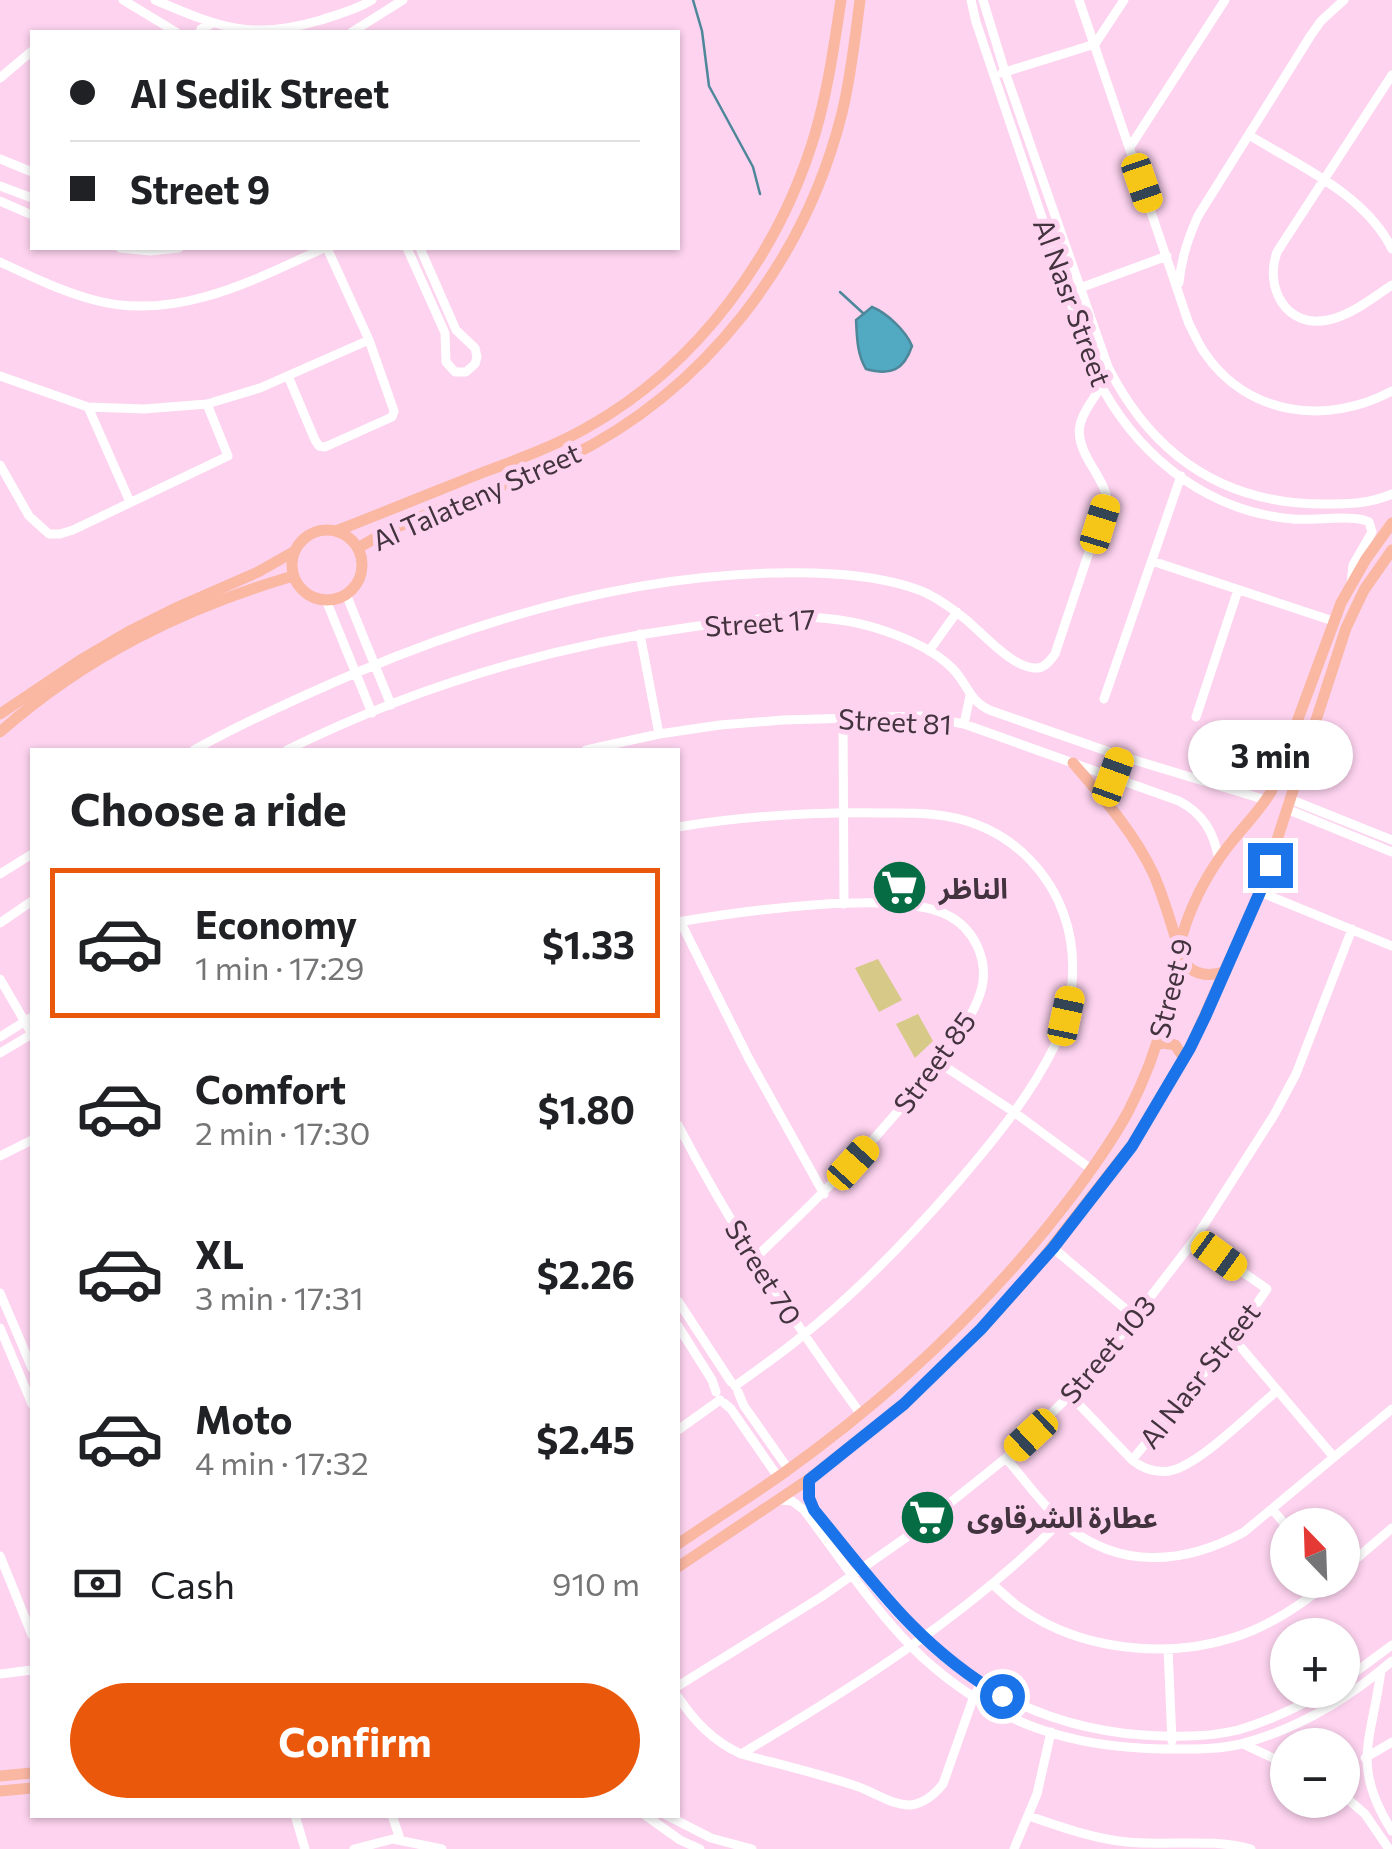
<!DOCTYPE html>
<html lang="en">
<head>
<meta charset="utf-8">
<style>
	body { margin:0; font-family:Commissioner,"Noto Sans Arabic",sans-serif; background:#f2f2f2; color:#202124; height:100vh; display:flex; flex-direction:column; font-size:38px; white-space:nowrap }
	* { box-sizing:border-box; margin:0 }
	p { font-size:32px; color:#757577 }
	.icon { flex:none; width:55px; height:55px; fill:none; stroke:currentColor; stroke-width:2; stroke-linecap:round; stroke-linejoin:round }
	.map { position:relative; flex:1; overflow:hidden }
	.side { position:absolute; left:30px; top:748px; width:650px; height:1070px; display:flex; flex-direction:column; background:#fff; border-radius:0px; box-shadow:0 2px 8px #0004 }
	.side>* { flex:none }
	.top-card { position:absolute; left:30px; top:30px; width:650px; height:220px; border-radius:0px; box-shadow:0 2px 8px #0004; display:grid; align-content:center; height:220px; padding:0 40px; background:#fff }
	.needle { width:65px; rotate:337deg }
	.tools { position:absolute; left:1270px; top:1508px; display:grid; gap:20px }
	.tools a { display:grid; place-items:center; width:90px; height:90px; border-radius:50%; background:#fff; box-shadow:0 2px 8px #0004; font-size:50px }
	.end { position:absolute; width:45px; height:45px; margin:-22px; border:12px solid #1a73e8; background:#fff; box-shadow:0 0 0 5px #fff }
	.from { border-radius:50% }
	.bubble { position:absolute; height:70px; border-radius:35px; background:#fff; box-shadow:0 2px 8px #0004; font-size:32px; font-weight:700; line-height:70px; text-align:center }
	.car { position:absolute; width:30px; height:60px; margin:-30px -15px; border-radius:12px; box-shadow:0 0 8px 2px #0007; background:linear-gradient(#f5c518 24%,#345 0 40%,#f5c518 0 76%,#345 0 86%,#f5c518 0) }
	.top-card b { display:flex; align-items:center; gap:35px; height:95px; font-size:38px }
	.top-card b+b { border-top:2px solid #e0e0e0 }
	.top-card i { width:25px; height:25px; background:#202124 }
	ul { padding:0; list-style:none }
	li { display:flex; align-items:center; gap:30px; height:150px; margin:0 20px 15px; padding:0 20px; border:5px solid transparent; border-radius:0px }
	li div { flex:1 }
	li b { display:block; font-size:38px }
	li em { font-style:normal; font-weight:700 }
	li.selected { border-color:#ea580c }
	li>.icon { width:90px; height:90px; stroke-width:1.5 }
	h2 { padding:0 40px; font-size:45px; line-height:120px }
	.pay { display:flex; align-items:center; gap:25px; height:110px; padding:0 40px; font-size:38px }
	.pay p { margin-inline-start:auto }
	.cta { display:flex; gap:20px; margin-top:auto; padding:20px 40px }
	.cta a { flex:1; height:115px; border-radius:60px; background:#ea580c; color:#fff; font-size:40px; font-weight:700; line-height:115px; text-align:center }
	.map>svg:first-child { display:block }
	.green { fill:#d7c987 }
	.water { fill:#52aac2; stroke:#4e869a; stroke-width:2.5 }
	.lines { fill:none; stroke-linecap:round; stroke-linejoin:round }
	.stream { stroke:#4e869a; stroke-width:2.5 }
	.minor { stroke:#fff; stroke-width:9 }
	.major { stroke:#fab7a2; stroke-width:11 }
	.route { stroke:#1a73e8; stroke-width:12 }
	.labels { text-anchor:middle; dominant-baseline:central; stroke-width:10; stroke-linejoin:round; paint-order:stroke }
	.street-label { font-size:28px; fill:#43333e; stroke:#fdd3ef }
	.poi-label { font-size:28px; font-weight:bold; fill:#43333e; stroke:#fdd3ef; text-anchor:start }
</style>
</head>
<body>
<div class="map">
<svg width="1392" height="1849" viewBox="0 0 1392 1849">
	<rect width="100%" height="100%" fill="#fdd3ef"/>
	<path class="green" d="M878 959 902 1000 879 1012 855 968Z
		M918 1014 933 1041 915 1058 896 1024Z"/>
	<path class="water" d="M872 307C887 313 906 331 912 346 904 370 891 376 866 369 857 354 857 338 856 320Z"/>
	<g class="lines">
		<path class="stream" d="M693 0 702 31 709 86 753 167 760 194
			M840 292 864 314"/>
		<path class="minor" d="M123 0 176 32
			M155 0C219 27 251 41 321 20 339 14 356 10 372 0
			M971 0 976 22 1086 348C1092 362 1096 378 1104 391 1144 461 1211 512 1293 519 1313 521 1355 514 1369 522L1372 532 1353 565 1351 584
			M983 0 1005 72 1108 367C1153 456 1223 504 1324 504 1349 504 1369 504 1392 494
			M1079 0 1189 324C1194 333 1198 343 1204 352 1247 416 1327 426 1392 391
			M200 32 201 29 211 24
			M352 32 403 0
			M1002 73 1095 44 1124 0
			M1392 75 1277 252C1264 287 1286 329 1328 320 1352 315 1372 298 1392 285
			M0 78 32 51
			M1249 135C1299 166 1365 194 1392 249
			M1130 147 1225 0
			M0 159 32 172
			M0 186 32 198
			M0 201 32 215
			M120 248 150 251 179 248
			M407 248 445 333 446 362 455 372H466L475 364 477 357 475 348 456 330 420 248
			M0 262C30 276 61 291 94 300 174 322 253 281 324 248
			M1179 283C1181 259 1188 238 1198 216L1311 35 1321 21 1344 0
			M1067 295 1080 288 1167 256
			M0 376 88 407 144 409 207 404 260 388 369 340 327 248
			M288 376 315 440 319 446 325 447 392 417 394 411 369 340
			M88 407 130 502
			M0 465 29 516 49 534H60L73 530 228 456 207 404
			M1152 561 1333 621
			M346 594 391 705
			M326 600 372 713
			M640 634 659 734
			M929 651 957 612
			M1104 699 1181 476
			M843 717 844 904
			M1196 717 1238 590
			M964 724 970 696
			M194 750C248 720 302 696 358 672 502 611 657 569 814 573 849 574 886 578 919 590 935 596 950 607 964 618 982 632 1013 670 1038 668 1046 667 1051 659 1055 654L1107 498C1105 487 1099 478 1093 468 1070 431 1078 421 1101 387
			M287 750C414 687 551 646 691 627 755 618 817 609 879 629 904 637 933 649 952 668 969 685 968 701 992 711L1121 756 1266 800
			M586 750 659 734 720 725 783 720 921 716 964 724 1179 801C1204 814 1214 833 1219 860
			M1292 800 1392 840
			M1289 810 1392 852
			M678 827C744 816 813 812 881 813 914 813 947 812 978 825 1017 840 1050 874 1064 915 1079 958 1074 1006 1054 1047 1030 1096 994 1140 958 1182 910 1237 859 1291 802 1336 781 1354 758 1369 735 1386
			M0 874 32 854
			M1260 892 1392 946
			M680 921 749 1059 824 1194
			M678 922C737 912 898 888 949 916 974 929 988 959 982 987 976 1013 956 1037 940 1058 885 1133 821 1196 754 1259
			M0 923 32 901
			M0 979 32 1034
			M0 1037 32 1017
			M0 1053 32 1034
			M938 1062 1014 1112 1091 1169
			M678 1125C731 1226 792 1321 860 1413
			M0 1156 32 1140
			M1053 1248 1135 1317
			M0 1293 32 1368
			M678 1301 731 1382
			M678 1326 712 1380 716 1392
			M0 1328 32 1404
			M1233 1338 1333 1456
			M738 1392 744 1406 789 1470
			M1070 1395 1132 1460C1142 1468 1155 1473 1169 1471 1199 1466 1252 1411 1277 1391
			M724 1403 731 1409 778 1477
			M678 1430 720 1400
			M1006 1458C1024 1479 1042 1505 1063 1523 1118 1570 1184 1565 1244 1532L1392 1409
			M1132 1460 1233 1338 1267 1289 1195 1239
			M809 1479 808 1492 814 1510C848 1553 881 1600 922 1638 989 1700 1070 1734 1162 1736 1187 1737 1214 1736 1238 1730 1270 1721 1300 1706 1329 1690
			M781 1500 792 1501 804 1510C841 1559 878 1616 923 1658 995 1723 1069 1748 1165 1749 1190 1749 1216 1750 1241 1744 1298 1729 1348 1699 1392 1661
			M1272 1509 1288 1528
			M0 1556 32 1635
			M1342 1571 1392 1528
			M992 1584C1002 1592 1011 1602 1022 1609 1080 1650 1165 1659 1232 1638 1269 1627 1302 1604 1332 1580
			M1168 1649 1172 1741
			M1381 1670C1372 1741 1350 1764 1392 1831
			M0 1674 32 1670
			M1342 1682 1392 1645
			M678 1686 821 1597 911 1534 1006 1458 1070 1395 1111 1348 1195 1239 1274 1115 1296 1074 1352 929
			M678 1697C695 1722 713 1741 741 1754 778 1764 816 1773 853 1785 871 1790 892 1806 911 1805 925 1803 935 1794 943 1784L974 1696 981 1684
			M1243 1744 1288 1765
			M741 1754C854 1687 968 1615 1061 1521
			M1365 1758 1392 1742
			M1342 1794 1365 1814 1389 1849
			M295 1815 305 1849
			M392 1815 400 1839
			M645 1815 680 1840 700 1849
			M666 1815 711 1838 752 1849
			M1029 1816C1061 1827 1094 1839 1127 1842 1168 1846 1211 1838 1251 1849
			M354 1849 393 1839 442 1849
			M1014 1849 1037 1794 1051 1732"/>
		<path class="major" d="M292 565a35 35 0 1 1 70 0a35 35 0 1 1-70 0Z
			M336 531C385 512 434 492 484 472 519 459 555 446 588 427 698 365 779 254 815 134 828 90 834 45 841 0
			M358 548C422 509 499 492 567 458 705 391 805 261 842 113 851 76 855 38 860 0
			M0 714 79 661 128 632 178 607 258 572 295 551
			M0 732C86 656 184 608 293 576
			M1073 763C1103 798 1134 832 1154 875 1162 894 1168 913 1174 933 1177 942 1179 954 1184 962 1194 976 1211 977 1226 971
			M1156 1045 1164 1043 1175 1045 1184 1058
			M678 1544C713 1520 750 1497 785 1472 883 1402 974 1318 1050 1224 1078 1189 1106 1152 1128 1112 1144 1081 1157 1048 1165 1013 1173 981 1176 949 1188 918 1199 889 1214 863 1234 839 1247 823 1260 810 1271 792L1341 603 1366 559 1392 523
			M678 1567 809 1479 904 1404 981 1329 1029 1276 1132 1145 1190 1048 1260 892 1346 628 1364 590 1392 550
			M0 1776 32 1773
			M0 1791 32 1788"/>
	</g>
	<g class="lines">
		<path class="route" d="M1002 1696C918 1647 874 1583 814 1510L809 1498V1480L904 1404 981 1329 1053 1248 1132 1146 1190 1048 1205 1017 1260 892 1270 865"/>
	</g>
	<defs>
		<symbol id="supermarket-disc" viewBox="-11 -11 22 22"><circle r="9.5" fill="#056c43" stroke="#fdd3ef"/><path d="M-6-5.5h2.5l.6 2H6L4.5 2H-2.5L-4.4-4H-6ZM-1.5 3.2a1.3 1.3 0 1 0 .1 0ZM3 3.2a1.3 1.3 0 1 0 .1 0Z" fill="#fff"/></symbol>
	</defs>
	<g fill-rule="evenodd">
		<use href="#supermarket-disc" x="868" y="856" width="63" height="63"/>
		<use href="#supermarket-disc" x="896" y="1486" width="63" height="63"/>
	</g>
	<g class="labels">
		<g class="street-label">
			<text transform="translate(1073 302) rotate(70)">Al Nasr Street</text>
			<text transform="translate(476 496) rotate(-24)">Al Talateny Street</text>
			<text transform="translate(760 622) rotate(-4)">Street 17</text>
			<text transform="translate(895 721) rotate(3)">Street 81</text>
			<text transform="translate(1170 988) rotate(-76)">Street 9</text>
			<text transform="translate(934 1062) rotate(-54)">Street 85</text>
			<text transform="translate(764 1272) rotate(58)">Street 70</text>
			<text transform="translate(1107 1349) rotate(-50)">Street 103</text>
			<text transform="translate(1199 1375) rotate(-52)">Al Nasr Street</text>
		</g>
		<g class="poi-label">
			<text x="939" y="888">الناظر</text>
			<text x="967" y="1517">عطارة الشرقاوى</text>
		</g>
	</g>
</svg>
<div class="tools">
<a><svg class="needle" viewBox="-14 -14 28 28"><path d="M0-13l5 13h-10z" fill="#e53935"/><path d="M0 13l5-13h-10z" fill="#757577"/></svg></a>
<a>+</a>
<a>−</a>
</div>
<i class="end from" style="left:1002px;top:1696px"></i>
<i class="end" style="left:1270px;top:865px"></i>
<div class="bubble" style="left:1188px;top:720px;width:165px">3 min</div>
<i class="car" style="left:1142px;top:183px;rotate:161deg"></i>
<i class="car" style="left:1100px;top:524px;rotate:17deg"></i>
<i class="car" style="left:1113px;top:777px;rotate:20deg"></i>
<i class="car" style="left:1066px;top:1016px;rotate:12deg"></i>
<i class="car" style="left:853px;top:1163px;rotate:42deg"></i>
<i class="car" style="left:1219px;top:1256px;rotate:126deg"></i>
<i class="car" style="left:1031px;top:1435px;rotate:227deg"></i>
<div class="top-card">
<b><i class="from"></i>Al Sedik Street</b>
<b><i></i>Street 9</b>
</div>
<section class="side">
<h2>Choose a ride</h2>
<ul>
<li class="selected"><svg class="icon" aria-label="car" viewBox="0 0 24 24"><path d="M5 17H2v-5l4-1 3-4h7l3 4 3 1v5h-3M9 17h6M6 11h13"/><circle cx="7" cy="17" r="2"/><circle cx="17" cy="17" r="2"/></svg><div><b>Economy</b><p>1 min · 17:29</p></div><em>$1.33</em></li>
<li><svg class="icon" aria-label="car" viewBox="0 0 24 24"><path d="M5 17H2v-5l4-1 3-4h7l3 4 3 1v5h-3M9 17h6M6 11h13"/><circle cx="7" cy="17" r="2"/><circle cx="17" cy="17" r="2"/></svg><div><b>Comfort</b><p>2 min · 17:30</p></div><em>$1.80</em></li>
<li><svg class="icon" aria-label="car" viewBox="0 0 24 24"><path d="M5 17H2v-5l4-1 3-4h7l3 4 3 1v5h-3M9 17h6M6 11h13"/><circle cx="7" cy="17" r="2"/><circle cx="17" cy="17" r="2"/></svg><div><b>XL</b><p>3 min · 17:31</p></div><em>$2.26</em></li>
<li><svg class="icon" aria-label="car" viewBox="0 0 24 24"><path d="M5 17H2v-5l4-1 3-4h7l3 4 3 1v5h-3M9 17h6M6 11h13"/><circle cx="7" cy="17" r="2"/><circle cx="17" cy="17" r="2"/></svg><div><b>Moto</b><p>4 min · 17:32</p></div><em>$2.45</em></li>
</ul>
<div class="pay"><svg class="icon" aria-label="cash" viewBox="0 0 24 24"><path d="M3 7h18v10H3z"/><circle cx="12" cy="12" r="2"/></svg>Cash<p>910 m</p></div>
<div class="cta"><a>Confirm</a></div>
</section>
</div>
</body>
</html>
